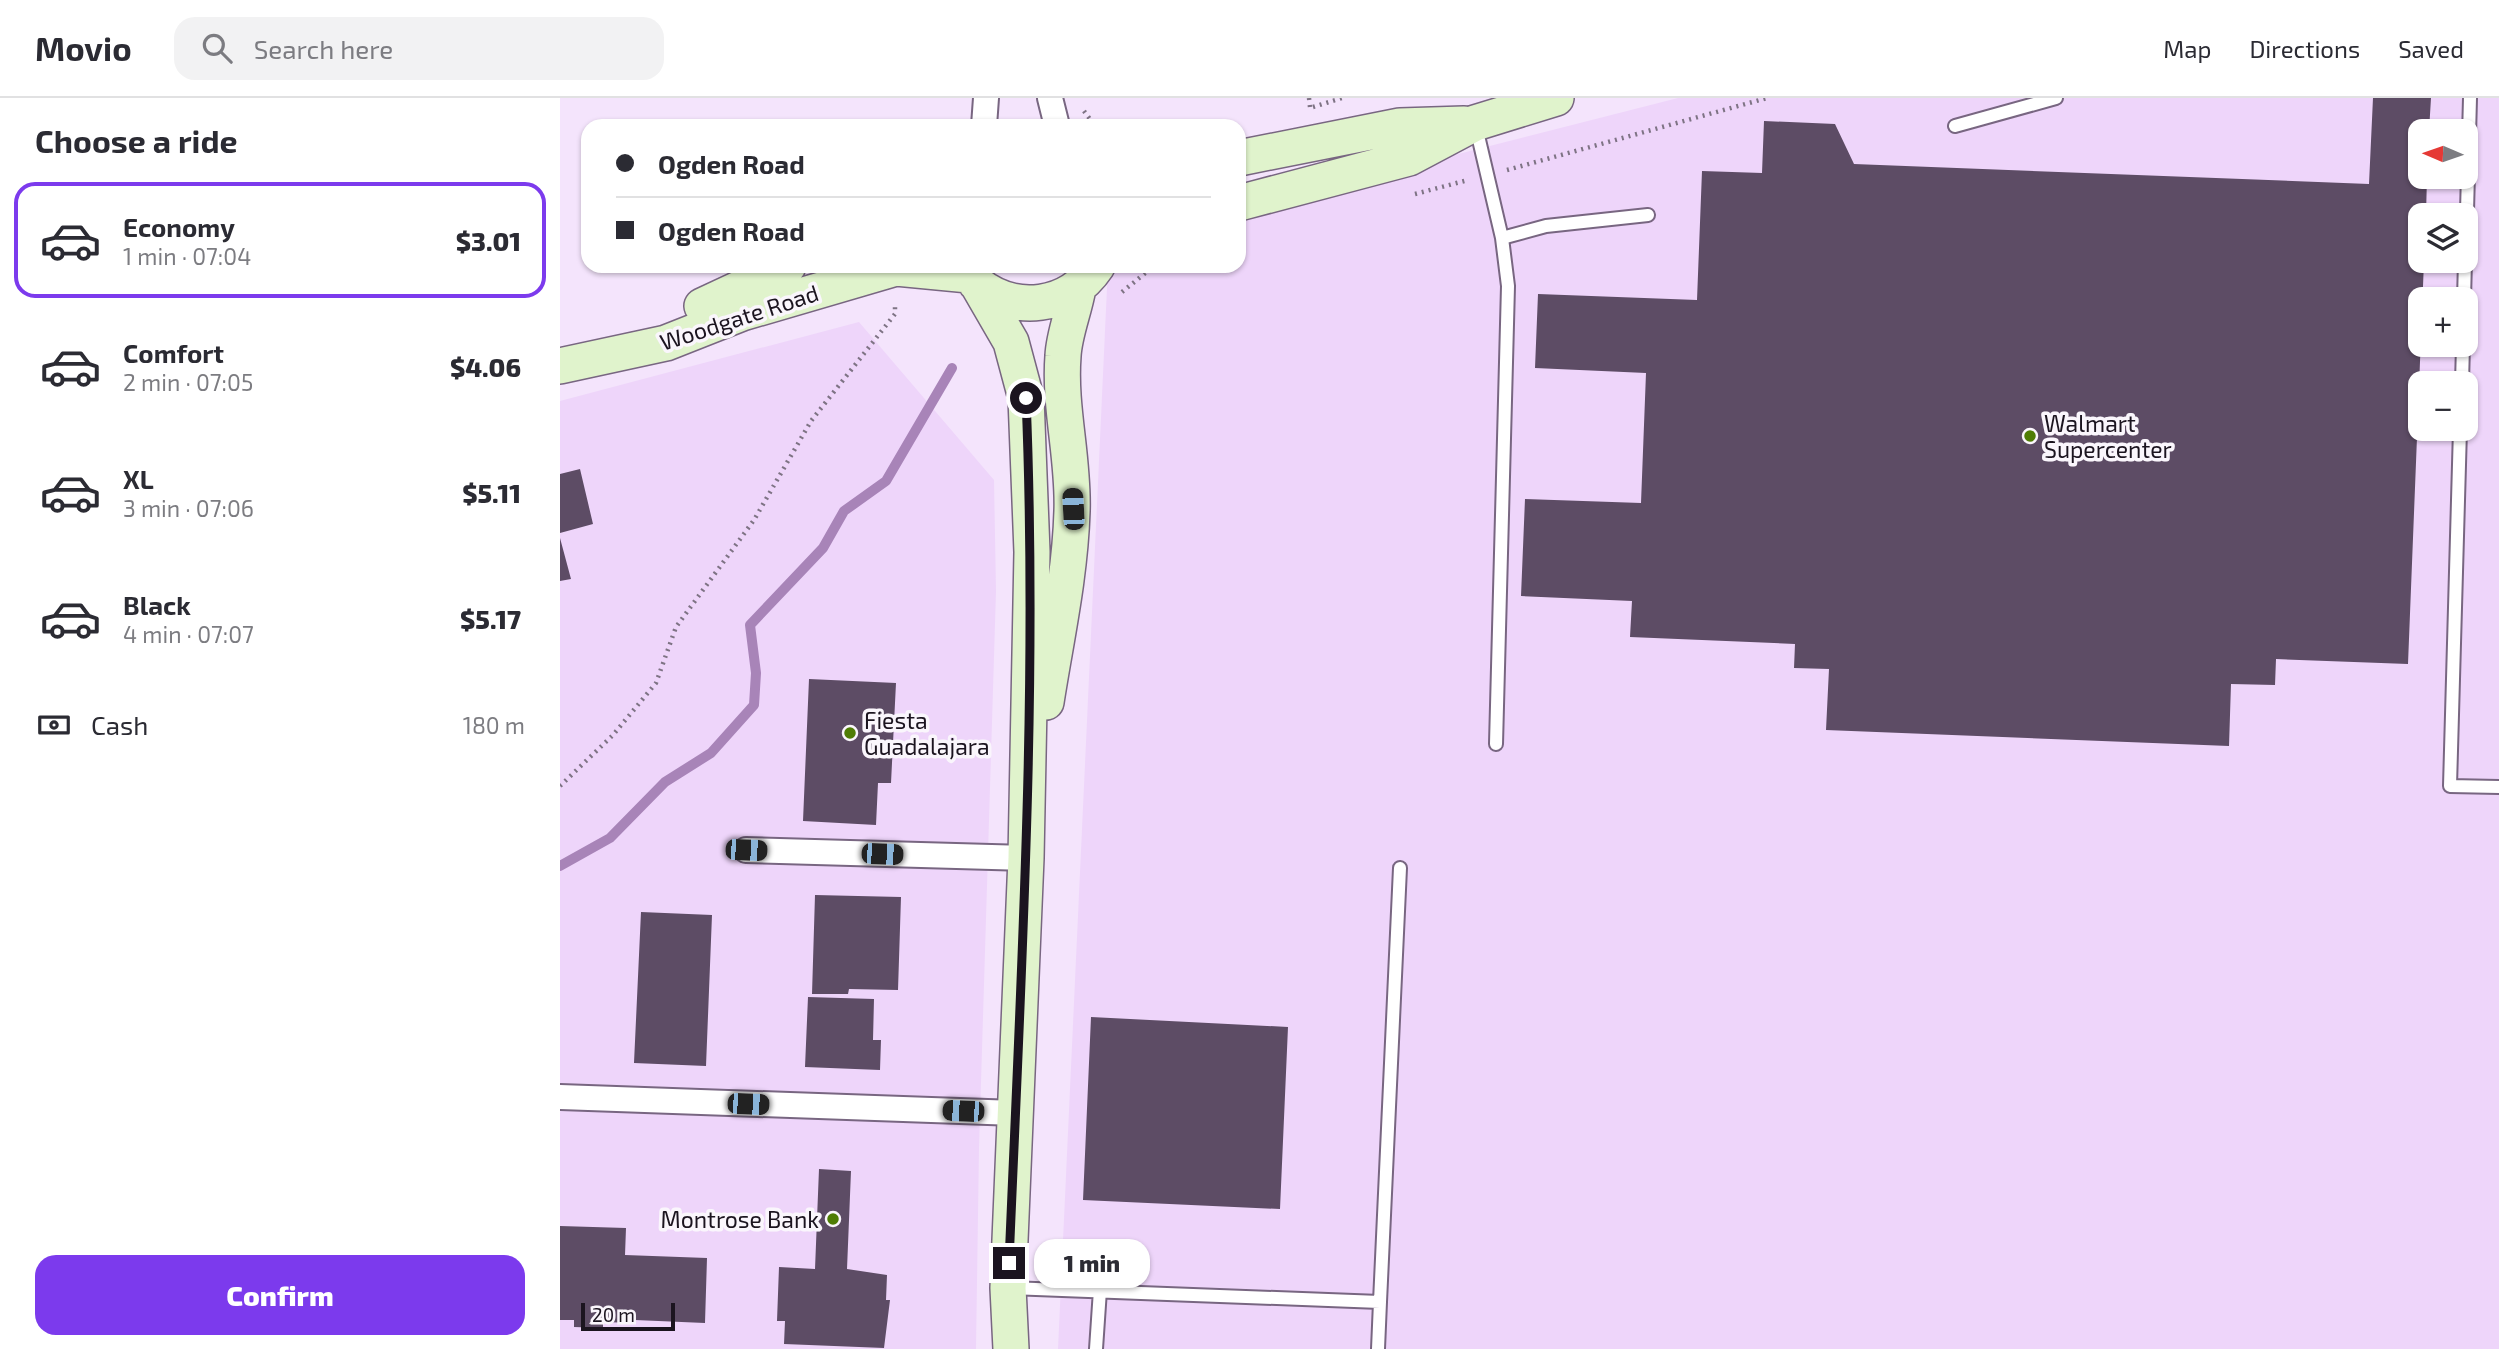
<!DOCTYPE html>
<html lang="en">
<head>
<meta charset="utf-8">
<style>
	body { margin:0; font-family:"Exo 2",sans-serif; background:#f2f2f3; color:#2b2b33; height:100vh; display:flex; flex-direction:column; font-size:26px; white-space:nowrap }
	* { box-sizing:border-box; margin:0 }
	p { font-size:23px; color:#7c7c81 }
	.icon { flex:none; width:38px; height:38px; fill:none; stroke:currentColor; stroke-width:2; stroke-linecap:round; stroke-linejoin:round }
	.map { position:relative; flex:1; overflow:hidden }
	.sheet { display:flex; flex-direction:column; background:#fff; width:560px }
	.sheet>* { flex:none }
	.hud { position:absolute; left:21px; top:21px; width:665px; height:154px; border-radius:21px; box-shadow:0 2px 5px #0004; display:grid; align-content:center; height:154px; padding:0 35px; background:#fff }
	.needle { width:46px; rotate:272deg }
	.buttons { position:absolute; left:1848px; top:21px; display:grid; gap:14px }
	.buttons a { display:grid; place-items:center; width:70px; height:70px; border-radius:14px; background:#fff; box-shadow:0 2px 5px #0004; font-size:35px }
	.scale { position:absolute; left:21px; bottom:18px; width:94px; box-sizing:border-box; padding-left:7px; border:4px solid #1b141f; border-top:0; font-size:19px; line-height:24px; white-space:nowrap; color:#1b141f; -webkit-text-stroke:5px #faf6fc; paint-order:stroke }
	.end { position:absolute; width:32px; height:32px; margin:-16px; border:9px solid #1b141f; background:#fff; box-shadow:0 0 0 4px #fff }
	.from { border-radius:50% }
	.bubble { position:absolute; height:49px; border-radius:21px; background:#fff; box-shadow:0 2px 5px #0004; font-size:23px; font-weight:800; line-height:49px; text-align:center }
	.car { position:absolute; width:21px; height:42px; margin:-21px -10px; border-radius:9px; box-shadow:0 0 5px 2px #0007; background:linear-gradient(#222 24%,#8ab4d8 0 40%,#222 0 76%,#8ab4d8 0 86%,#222 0) }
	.hud b { display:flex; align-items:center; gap:24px; height:66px; font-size:26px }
	.hud b+b { border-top:2px solid #e1e1e2 }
	.hud i { width:18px; height:18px; background:#2b2b33 }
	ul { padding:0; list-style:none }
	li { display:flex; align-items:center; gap:21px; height:116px; margin:0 14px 10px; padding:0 21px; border:4px solid transparent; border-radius:21px }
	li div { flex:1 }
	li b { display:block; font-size:26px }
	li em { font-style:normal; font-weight:800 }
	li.active { border-color:#7c3aed }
	li>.icon { width:63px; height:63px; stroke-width:1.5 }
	h2 { padding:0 35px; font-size:32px; line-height:84px }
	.pay { display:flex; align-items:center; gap:18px; height:77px; padding:0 35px; font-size:26px }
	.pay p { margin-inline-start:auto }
	.cta { display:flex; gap:14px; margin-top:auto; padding:14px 35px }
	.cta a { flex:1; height:80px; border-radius:21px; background:#7c3aed; color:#fff; font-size:28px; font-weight:800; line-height:80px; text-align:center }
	header { display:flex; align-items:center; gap:42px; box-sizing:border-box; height:98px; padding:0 35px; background:#fff; border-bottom:2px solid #e1e1e2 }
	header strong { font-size:33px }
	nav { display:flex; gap:38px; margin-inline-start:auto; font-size:24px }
	.search { width:490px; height:63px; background:#f2f2f3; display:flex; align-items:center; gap:18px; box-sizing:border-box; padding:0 24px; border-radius:21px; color:#7c7c81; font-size:26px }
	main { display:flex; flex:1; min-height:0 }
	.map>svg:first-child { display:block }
	.built { fill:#eed5fa; fill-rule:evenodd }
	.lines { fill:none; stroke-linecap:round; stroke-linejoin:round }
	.stream { stroke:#a884b8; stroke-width:10 }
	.building { fill:#5d4c65 }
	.lane-casing { stroke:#786681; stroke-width:16 }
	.street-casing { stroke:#786681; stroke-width:28 }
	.secondary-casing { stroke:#786681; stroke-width:38 }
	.path { stroke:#7e7384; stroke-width:4.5; stroke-dasharray:2 5; stroke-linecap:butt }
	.lane { stroke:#fff; stroke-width:12 }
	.street { stroke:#fff; stroke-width:24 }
	.secondary { stroke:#e0f3cc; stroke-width:35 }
	.route { stroke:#1b141f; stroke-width:9 }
	.poi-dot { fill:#4f7d05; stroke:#faf6fc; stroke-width:2.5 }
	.labels { text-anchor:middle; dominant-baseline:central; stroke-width:7; stroke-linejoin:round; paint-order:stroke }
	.street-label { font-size:23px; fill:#1b141f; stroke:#faf6fc }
	.poi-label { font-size:23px; fill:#1b141f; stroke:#faf6fc; text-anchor:start }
</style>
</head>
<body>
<header>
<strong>Movio</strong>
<div class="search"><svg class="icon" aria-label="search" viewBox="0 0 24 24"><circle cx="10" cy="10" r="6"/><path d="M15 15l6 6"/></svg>Search here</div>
<nav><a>Map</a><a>Directions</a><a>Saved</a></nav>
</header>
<main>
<section class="sheet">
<h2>Choose a ride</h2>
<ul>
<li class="active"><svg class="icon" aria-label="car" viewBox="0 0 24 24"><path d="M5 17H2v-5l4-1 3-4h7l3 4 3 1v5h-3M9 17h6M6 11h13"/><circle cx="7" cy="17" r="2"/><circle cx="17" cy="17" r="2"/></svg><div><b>Economy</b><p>1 min · 07:04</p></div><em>$3.01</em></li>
<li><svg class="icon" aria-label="car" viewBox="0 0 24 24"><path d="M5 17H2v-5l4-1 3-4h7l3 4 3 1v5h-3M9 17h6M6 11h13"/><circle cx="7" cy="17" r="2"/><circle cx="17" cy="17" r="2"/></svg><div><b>Comfort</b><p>2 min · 07:05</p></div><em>$4.06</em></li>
<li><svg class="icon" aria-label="car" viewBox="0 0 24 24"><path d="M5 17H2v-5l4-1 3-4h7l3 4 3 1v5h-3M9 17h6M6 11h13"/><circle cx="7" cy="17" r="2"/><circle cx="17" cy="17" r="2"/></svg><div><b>XL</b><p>3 min · 07:06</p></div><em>$5.11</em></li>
<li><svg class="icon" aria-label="car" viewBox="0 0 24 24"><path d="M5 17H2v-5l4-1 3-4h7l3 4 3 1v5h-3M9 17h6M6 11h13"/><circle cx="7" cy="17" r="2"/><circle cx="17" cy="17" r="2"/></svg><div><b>Black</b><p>4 min · 07:07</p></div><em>$5.17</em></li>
</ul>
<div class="pay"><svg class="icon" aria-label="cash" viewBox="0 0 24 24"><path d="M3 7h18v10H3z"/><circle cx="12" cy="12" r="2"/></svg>Cash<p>180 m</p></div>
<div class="cta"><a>Confirm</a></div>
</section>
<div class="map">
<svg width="1939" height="1251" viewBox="0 0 1939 1251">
	<rect width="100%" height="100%" fill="#f4e4fc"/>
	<path class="built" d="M1118 0H1939V1251H498L548 168H679V112ZM1860 33H1906V79H1860ZM1860 117H1906V163H1860ZM1860 201H1906V247H1860ZM1860 285H1906V331H1860Z
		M299 224 434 382 436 493 419 1050 416 1251H0V303Z"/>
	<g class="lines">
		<path class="stream" d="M0 768 50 740 105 684 151 655 194 607 196 575 190 527 263 450 284 413 326 383 392 270"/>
	</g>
	<path class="building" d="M1813 0H1871L1869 33H1860V79H1867L1866 117H1860V163H1864L1848 566 1716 561 1715 587 1671 586 1669 648 1266 632 1269 571 1234 570 1235 546 1070 539 1072 503 961 498 965 401 1081 405 1086 275 975 270 978 196 1137 202 1142 73 1202 75 1204 23 1275 26 1294 66 1809 86Z
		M20 371 33 426 0 435V376Z
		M0 440 11 481 0 483Z
		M249 581 336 585 331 685H318L316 727 243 723Z
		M255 797 341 799 338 892 289 891 288 896H252Z
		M81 814 152 817 146 968 74 965Z
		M248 899 314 901 313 942H321L320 972 245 969Z
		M531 919 728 929 720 1111 523 1102Z
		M259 1071 291 1073 287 1171 327 1177 326 1202H330L324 1250 224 1246 225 1223H217L219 1169 255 1171Z
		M0 1128 66 1130 65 1157 147 1160 145 1225 75 1222V1225L43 1224V1230L14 1229V1222H0Z"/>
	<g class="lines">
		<defs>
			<path id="lane" d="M1395 28 1496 0
				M916 29 942 140 948 188 936 646
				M942 140 986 128 1088 117
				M1906 151 1910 0
				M1904 201 1905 163
				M1902 285 1903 247
				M1900 331 1890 688 1939 689
				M452 1190 820 1204 818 1251
				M820 1204 840 770
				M536 1251 540 1192"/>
			<path id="street" d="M490 0 497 28
				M424 28 426 0
				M186 752 466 760
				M0 999 456 1015"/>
			<path id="secondary" d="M679 60 840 28 904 26
				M679 105 849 60 915 25 996 0
				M416 185C455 217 509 210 537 168
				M418 187 451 244 466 300 472 454 466 760 448 1190 451 1251
				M142 208 228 168
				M0 268 106 245 182 215 336 170 409 177
				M486 604C496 540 510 479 512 413 514 361 499 310 503 258 504 236 514 213 518 190"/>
		</defs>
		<use href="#lane" class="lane-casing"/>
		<use href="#street" class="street-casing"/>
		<use href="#secondary" class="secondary-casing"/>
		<path class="path" d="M749 0 750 9
			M753 9 782 0
			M524 13 535 28
			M947 72 1207 0
			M855 96 908 82
			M562 194 594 168
			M0 688 53 637 96 585 116 529 194 422 251 323 335 216V205"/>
		<use href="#lane" class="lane"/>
		<use href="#street" class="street"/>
		<use href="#secondary" class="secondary"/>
	</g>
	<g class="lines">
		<path class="route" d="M449 1165C461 877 478 589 466 300"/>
	</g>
	<g class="poi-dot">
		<circle cx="1470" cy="338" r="7"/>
		<circle cx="290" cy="635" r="7"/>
		<circle cx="273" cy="1121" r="7"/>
	</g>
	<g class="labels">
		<g class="street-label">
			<text transform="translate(179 219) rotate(-18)">Woodgate Road</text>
		</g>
		<g class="poi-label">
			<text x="1484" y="325">Walmart<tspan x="1484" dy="26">Supercenter</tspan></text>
			<text x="304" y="622">Fiesta<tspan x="304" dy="26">Guadalajara</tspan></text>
			<text x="259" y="1121" text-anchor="end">Montrose Bank</text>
		</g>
	</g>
</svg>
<div class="buttons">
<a><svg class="needle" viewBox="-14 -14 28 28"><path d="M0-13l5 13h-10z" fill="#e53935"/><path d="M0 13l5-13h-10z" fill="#7c7c81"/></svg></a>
<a><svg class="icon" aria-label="layers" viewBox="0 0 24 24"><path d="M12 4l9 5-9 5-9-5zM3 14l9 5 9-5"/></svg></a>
<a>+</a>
<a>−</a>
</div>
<div class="scale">20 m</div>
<i class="end from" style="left:466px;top:300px"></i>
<i class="end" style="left:449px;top:1165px"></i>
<div class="bubble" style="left:474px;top:1141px;width:116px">1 min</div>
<i class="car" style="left:513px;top:411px;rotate:357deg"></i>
<i class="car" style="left:186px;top:752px;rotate:92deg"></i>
<i class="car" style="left:322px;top:756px;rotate:92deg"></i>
<i class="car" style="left:188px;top:1006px;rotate:92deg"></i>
<i class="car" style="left:403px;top:1013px;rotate:272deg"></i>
<div class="hud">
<b><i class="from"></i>Ogden Road</b>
<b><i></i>Ogden Road</b>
</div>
</div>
</main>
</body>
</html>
